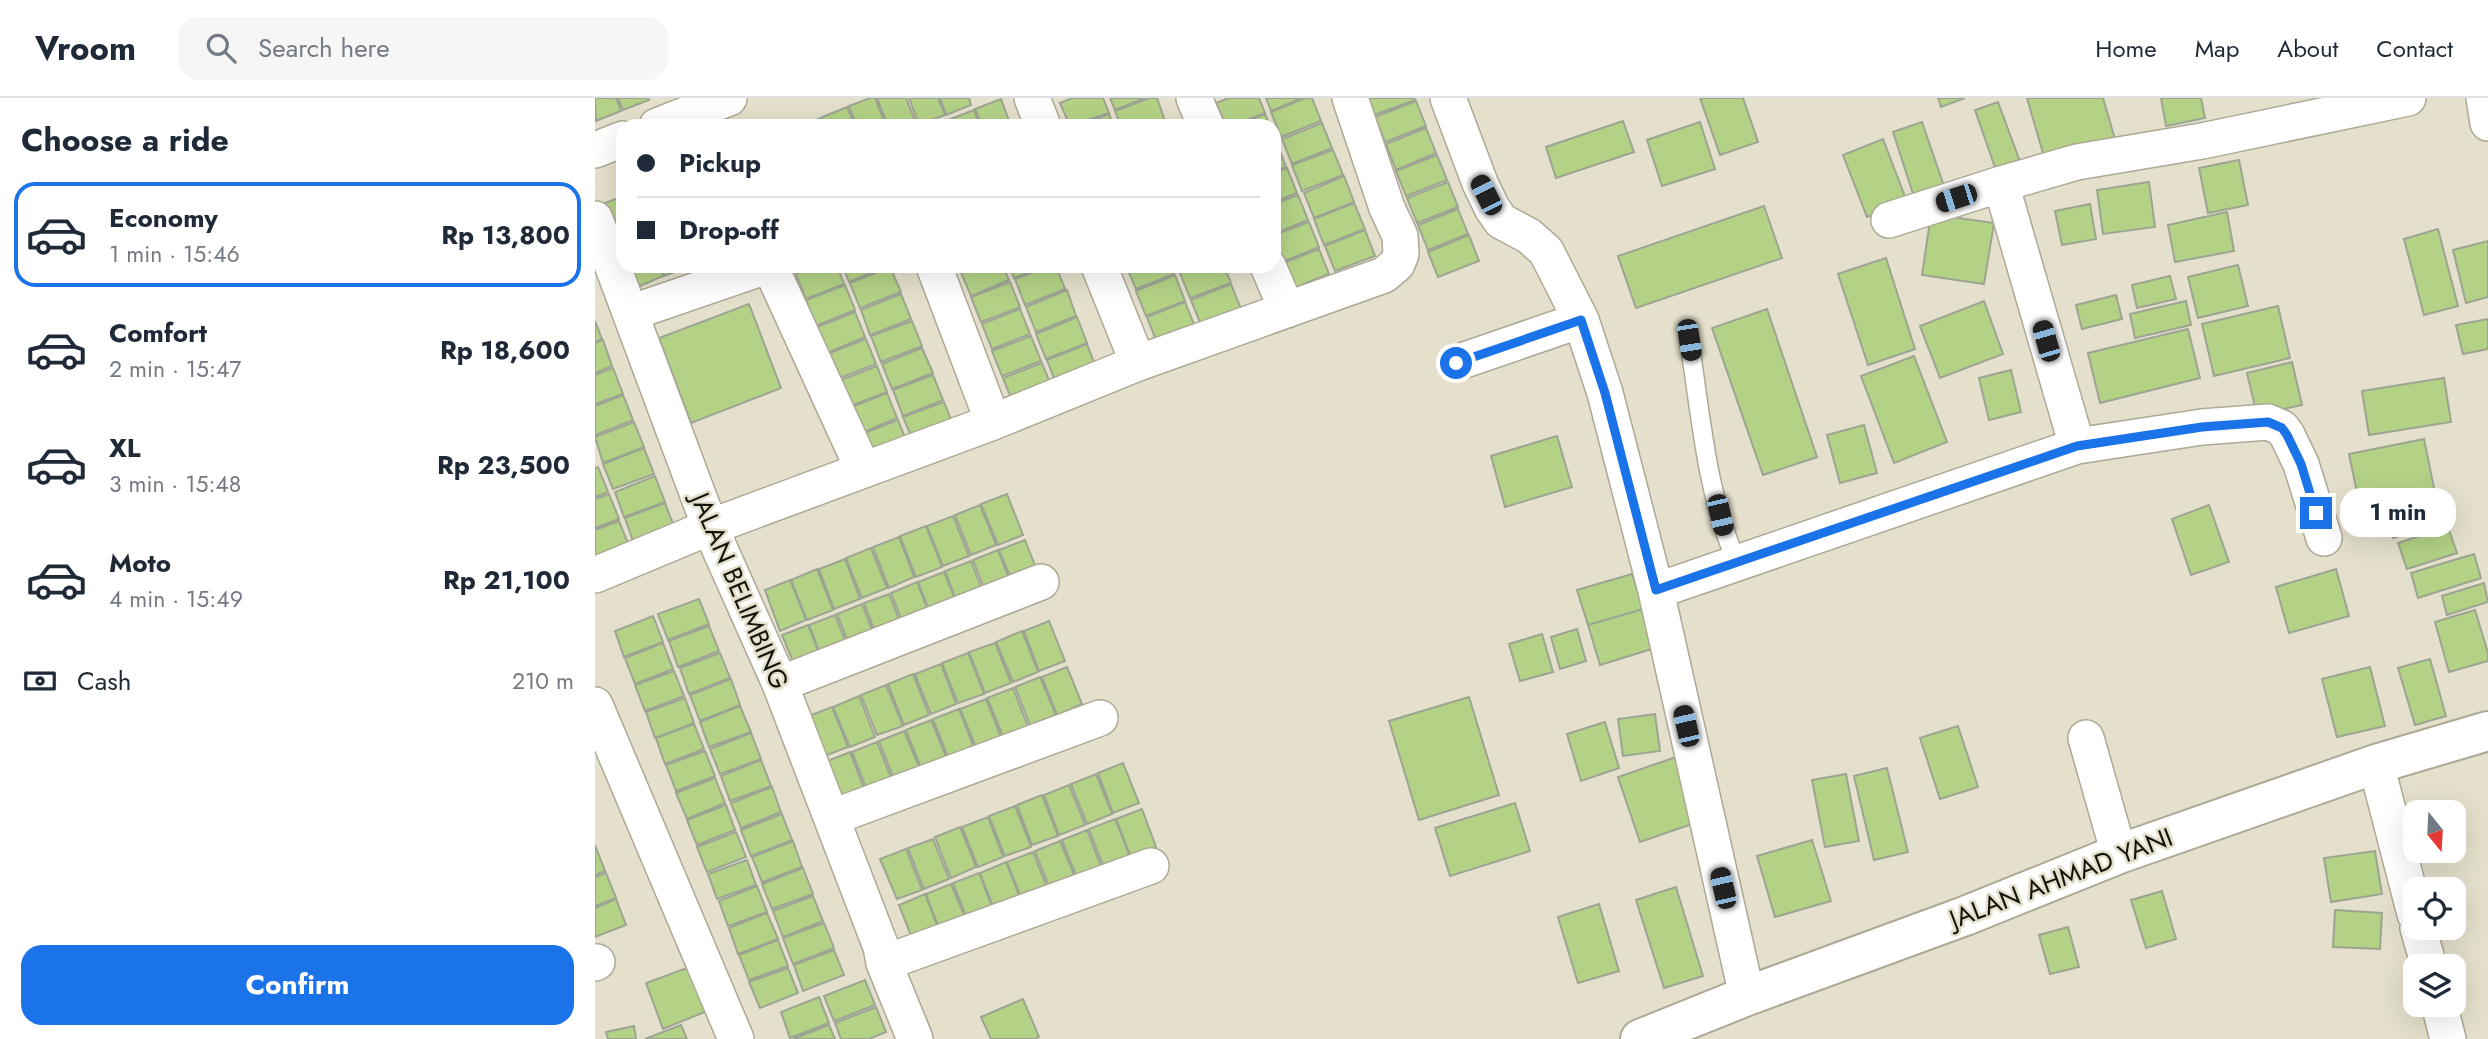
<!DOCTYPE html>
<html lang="en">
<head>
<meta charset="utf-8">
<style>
	body { margin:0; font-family:Jost,sans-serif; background:#f6f6f7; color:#1f2937; height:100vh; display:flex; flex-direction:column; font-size:26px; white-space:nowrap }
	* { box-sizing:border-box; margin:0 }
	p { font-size:23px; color:#747a83 }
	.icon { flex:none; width:38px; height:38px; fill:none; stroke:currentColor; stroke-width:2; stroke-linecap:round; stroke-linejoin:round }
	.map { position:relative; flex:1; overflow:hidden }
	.drawer { display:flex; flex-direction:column; background:#fff; width:595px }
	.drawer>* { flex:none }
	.top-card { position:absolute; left:21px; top:21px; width:665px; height:154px; border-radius:21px; box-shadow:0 7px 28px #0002; display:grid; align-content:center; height:154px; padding:0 21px; background:#fff }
	.needle { width:46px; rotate:162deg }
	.fabs { position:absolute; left:1808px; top:702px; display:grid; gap:14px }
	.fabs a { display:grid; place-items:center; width:63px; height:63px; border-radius:14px; background:#fff; box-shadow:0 7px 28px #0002; font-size:35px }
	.end { position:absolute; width:32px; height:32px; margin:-16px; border:9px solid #1a73e8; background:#fff; box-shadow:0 0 0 4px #fff }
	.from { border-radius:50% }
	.bubble { position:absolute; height:49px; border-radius:21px; background:#fff; box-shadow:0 7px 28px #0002; font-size:23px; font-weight:700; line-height:49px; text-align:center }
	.car { position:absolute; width:21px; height:42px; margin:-21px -10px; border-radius:9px; box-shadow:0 0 5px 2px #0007; background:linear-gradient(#222 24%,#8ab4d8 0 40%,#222 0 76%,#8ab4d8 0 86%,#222 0) }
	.top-card b { display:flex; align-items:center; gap:24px; height:66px; font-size:26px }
	.top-card b+b { border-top:2px solid #e0e1e3 }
	.top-card i { width:18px; height:18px; background:#1f2937 }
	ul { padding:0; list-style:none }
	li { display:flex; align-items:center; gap:21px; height:105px; margin:0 14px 10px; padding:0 7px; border:4px solid transparent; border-radius:21px }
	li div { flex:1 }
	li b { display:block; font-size:26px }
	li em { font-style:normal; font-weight:700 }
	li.selected { border-color:#1a73e8 }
	li>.icon { width:63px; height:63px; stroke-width:1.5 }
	h2 { padding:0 21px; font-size:32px; line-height:84px }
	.pay { display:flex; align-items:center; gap:18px; height:77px; padding:0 21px; font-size:26px }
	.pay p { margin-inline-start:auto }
	.button { display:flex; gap:14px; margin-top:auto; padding:14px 21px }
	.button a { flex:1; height:80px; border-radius:21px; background:#1a73e8; color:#fff; font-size:28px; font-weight:700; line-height:80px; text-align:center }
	header { display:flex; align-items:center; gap:42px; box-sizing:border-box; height:98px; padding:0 35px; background:#fff; border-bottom:2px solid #e0e1e3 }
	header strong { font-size:33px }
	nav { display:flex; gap:38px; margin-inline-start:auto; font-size:24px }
	.search { width:490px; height:63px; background:#f6f6f7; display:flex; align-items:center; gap:18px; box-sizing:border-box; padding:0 24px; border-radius:21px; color:#747a83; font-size:26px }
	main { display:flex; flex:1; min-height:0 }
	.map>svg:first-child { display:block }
	.building { fill:#b3d286; stroke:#9da592; stroke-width:2 }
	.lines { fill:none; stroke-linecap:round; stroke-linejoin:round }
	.service-casing { stroke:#ada995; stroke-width:21 }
	.minor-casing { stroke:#ada995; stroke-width:38 }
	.tertiary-casing { stroke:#ada995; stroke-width:42 }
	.service { stroke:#fff; stroke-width:18 }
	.minor { stroke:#fff; stroke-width:35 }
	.tertiary { stroke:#fff; stroke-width:38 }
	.route { stroke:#1a73e8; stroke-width:9 }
	.labels { text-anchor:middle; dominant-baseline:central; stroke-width:5; stroke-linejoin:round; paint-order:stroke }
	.street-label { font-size:26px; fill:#15140c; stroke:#e4e0cb }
</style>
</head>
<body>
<header>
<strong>Vroom</strong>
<div class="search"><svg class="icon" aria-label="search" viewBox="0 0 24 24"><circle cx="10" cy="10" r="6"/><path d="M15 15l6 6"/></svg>Search here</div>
<nav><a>Home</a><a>Map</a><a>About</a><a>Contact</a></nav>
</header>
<main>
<section class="drawer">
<h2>Choose a ride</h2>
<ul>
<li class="selected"><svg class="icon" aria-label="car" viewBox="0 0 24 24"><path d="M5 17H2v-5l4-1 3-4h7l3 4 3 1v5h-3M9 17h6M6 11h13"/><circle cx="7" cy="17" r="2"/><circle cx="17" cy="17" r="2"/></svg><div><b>Economy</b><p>1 min · 15:46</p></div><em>Rp 13,800</em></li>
<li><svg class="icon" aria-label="car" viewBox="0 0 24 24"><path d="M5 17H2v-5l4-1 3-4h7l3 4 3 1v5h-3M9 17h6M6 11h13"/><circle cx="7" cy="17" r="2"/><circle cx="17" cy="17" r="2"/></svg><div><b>Comfort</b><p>2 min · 15:47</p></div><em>Rp 18,600</em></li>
<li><svg class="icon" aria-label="car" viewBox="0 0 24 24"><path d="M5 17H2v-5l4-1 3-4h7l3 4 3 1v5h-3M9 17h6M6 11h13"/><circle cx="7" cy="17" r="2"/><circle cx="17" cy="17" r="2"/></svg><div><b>XL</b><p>3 min · 15:48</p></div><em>Rp 23,500</em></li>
<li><svg class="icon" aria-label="car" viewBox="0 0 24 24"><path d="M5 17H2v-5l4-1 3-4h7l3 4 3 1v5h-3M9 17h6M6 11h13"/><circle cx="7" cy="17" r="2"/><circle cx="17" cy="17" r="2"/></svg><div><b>Moto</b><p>4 min · 15:49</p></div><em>Rp 21,100</em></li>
</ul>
<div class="pay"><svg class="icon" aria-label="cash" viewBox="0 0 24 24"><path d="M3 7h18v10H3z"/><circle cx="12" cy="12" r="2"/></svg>Cash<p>210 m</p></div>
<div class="button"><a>Confirm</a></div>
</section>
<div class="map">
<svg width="1893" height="941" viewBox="0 0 1893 941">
	<rect width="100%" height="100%" fill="#e4e0cb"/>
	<path class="building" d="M0 0H21L26 13 1 23Z
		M23 0H53L54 2 28 12Z
		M275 0H280L291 28H262L254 8Z
		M282 0H311L322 28H293Z
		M314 0H343L350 17 324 27Z
		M345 0H374L376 7 351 17Z
		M477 0H508L514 15 475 28 465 5Z
		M515 0H550L520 12Z
		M555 0H562L570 23 558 28H526L520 13Z
		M634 0H664L670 15 637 28H631L621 5Z
		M671 0H707L676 13Z
		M710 0H717L726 23 686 39 676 14Z
		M772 0H819L820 2 779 17Z
		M1105 0H1148L1163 44 1125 57Z
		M1343 0H1370L1346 9Z
		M1432 0H1508L1520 41 1450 62Z
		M1566 0H1606L1610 20 1571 28Z
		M406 1 416 28H387L380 11Z
		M821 3 831 28 790 44 780 19Z
		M1403 4 1427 69 1403 78 1380 12Z
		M252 9 260 28H230L227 19Z
		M379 12 385 28H355L353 22Z
		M514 16 519 28H485Z
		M670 16 675 28H640Z
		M226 20 229 28H204Z
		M1028 23 1039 54 961 80 951 49Z
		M1105 24 1120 71 1067 88 1052 42Z
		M1327 24 1352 97 1322 108 1298 34Z
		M727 25 737 50 697 66 687 41Z
		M831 30 841 55 801 72 791 46Z
		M1288 41 1312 104 1272 119 1248 57Z
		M681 43 691 69 679 74V44Z
		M738 52 748 77 707 93 697 67Z
		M842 57 852 82 811 98 801 73Z
		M1644 62 1653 107 1613 115 1604 70Z
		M692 70 702 95 679 104V75Z
		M749 78 759 104 719 120 709 95Z
		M853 84 863 109 822 125 812 100Z
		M1554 84 1560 129 1508 136 1502 92Z
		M703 97 713 122 679 136V106Z
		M28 98V144L25 145 10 105Z
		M759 105 770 131 729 147 719 121Z
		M1495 106 1501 141 1467 147 1460 113Z
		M1169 108 1187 160 1041 210 1023 158Z
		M863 111 873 136 833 152 823 127Z
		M1632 114 1639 153 1580 164 1573 127Z
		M1336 116 1399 125 1389 186 1327 177Z
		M714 124 724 149 685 165 679 149V137Z
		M1843 131 1863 208 1829 217 1809 141Z
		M770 132 780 158 740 173 730 148Z
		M874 137 884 163 843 179 833 154Z
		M1893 143V199L1871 205 1858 152Z
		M724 151 734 176 696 191 686 166Z
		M1291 160 1320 251 1273 267 1243 176Z
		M1643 167 1653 208 1603 220 1593 179Z
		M34 168H64L68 178 43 189Z
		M65 168H95L69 178Z
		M220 168H242L249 186 211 201 201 176Z
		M248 168H293L254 184Z
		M376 168H408L414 182 376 198 365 172Z
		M414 168H450L419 180Z
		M455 168H461L470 191 430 207 420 181Z
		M531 168H576L579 176 541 191Z
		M603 168H629L636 185 595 200 585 175Z
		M295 169 306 194 265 210 255 185Z
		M580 177 590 203 551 218 541 193Z
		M1575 178 1581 201 1542 210 1537 187Z
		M415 184 425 209 386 224 376 199Z
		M636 186 646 211 606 227 596 202Z
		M250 187 260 212 221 228 211 202Z
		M472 192 481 218 441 234 431 209Z
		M306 196 316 221 275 237 266 212Z
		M1521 197 1527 221 1487 231 1481 207Z
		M1389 203 1408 256 1345 280 1325 228Z
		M1591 203 1596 227 1540 240 1535 216Z
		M590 204 600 229 562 245 552 219Z
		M154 206 186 290 96 325 64 240Z
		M1683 208 1695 260 1619 278 1607 226Z
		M425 211 435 236 397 251 387 226Z
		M1172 211 1222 359 1168 377 1117 230Z
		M260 214 270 239 232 255 222 229Z
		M482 219 492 245 451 261 441 236Z
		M1893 221V251L1868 256 1861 227Z
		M0 223 7 241 0 244Z
		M317 223 327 248 286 264 276 238Z
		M1593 231 1605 280 1505 305 1493 255Z
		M436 238 446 263 407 278 397 253Z
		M271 241 281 266 242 281 232 256Z
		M8 242 17 268 0 275V245Z
		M492 246 502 272 462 288 452 262Z
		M327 250 338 275 297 291 287 266Z
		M1319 258 1352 344 1299 365 1266 278Z
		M1697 264 1707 307 1662 317 1652 275Z
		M447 265 457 290 418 305 408 280Z
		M282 268 292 294 253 309 243 283Z
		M18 270 28 296 0 306V277Z
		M1416 272 1426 314 1394 322 1384 280Z
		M338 277 348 302 308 318 298 292Z
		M1849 280 1856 324 1774 337 1767 293Z
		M292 295 302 320 264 336 254 310Z
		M28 297 38 322 0 337V308Z
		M349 304 359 329 319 345 308 319Z
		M303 322 313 347 274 362 264 337Z
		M39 324 49 349 8 365 0 339Z
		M1269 327 1282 375 1245 385 1232 337Z
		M962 338 977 389 910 409 896 358Z
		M1829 341 1840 395 1765 409 1754 356Z
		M49 350 59 376 18 391 8 366Z
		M3 369 13 394 0 399V370Z
		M60 378 70 404 29 419 20 394Z
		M14 396 24 421 0 430V401Z
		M412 396 428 437 403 447 386 406Z
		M1848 400 1854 423 1798 440 1791 417Z
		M70 405 80 431 39 446 30 420Z
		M385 407 401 447 376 457 360 417Z
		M1614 407 1634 464 1596 477 1577 421Z
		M358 418 374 458 348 468 332 428Z
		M24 423 34 448 0 461V432Z
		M331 428 347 469 321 479 305 438Z
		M1853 429 1862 455 1812 471 1803 445Z
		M304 439 319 479 294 490 278 449Z
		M430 442 445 480 420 490 404 452Z
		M276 450 292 490 267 500 251 460Z
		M403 452 418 491 393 500 378 462Z
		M1879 456 1886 480 1823 500 1816 475Z
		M250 461 265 501 239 511 224 471Z
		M376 463 391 502 365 512 350 473Z
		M222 471 238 512 212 522 196 482Z
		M1741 471 1754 518 1694 535 1681 489Z
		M349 474 364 512 338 522 323 484Z
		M1037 476 1048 511 993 527 982 492Z
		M195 482 211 522 185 533 170 492Z
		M322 484 337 523 311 533 296 495Z
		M1889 485 1893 504 1852 517 1847 498Z
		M294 496 309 534 284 544 269 505Z
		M104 501 114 526 73 542 63 516Z
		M267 506 282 544 257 554 242 516Z
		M1048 511 1060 550 1005 567 993 527Z
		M1880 512 1893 555V563L1854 574 1840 524Z
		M240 517 255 555 229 565 214 527Z
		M58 518 68 544 29 559 20 533Z
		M454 523 470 563 444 573 429 533Z
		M213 527 228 566 203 576 187 537Z
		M114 528 124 553 83 569 74 543Z
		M982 531 991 563 965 571 956 539Z
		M427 533 443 574 418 584 401 544Z
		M947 536 958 574 925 583 914 546Z
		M68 545 78 571 40 586 30 560Z
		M400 545 416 585 390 595 374 554Z
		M125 555 135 580 94 596 85 570Z
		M373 555 389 596 363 605 347 565Z
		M1835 561 1851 618 1820 627 1803 570Z
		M346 566 361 606 336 616 320 576Z
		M472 569 487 606 462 617 447 579Z
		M1775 569 1790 628 1742 639 1727 581Z
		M79 573 89 598 50 613 40 587Z
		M318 576 334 617 309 627 293 586Z
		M445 579 461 617 435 627 420 589Z
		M136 581 145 607 105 623 95 597Z
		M291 587 308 628 282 637 266 597Z
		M418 590 433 629 408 638 392 600Z
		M264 598 280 639 255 649 238 609Z
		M874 599 904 697 824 722 794 623Z
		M90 600 99 625 60 640 51 614Z
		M391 601 406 639 381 649 365 611Z
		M145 608 156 634 114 649 105 624Z
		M237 609 253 649 227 659 211 619Z
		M364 611 379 650 353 659 338 621Z
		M1060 616 1065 653 1028 658 1023 621Z
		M336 622 352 661 326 670 311 632Z
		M1010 624 1024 670 986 683 972 636Z
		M99 626 109 651 70 666 61 640Z
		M1363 628 1383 689 1345 701 1325 640Z
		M309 633 325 671 299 681 284 643Z
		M156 635 166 661 125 676 115 651Z
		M282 644 297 682 272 692 257 654Z
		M110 653 120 678 81 693 71 667Z
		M255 654 270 693 245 703 230 664Z
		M1081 659 1103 724 1045 744 1023 679Z
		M166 662 176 688 135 703 126 678Z
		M528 665 544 705 518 715 503 675Z
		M1292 670 1313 754 1279 762 1259 678Z
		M501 676 517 716 492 726 476 686Z
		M1251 676 1264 743 1230 749 1217 682Z
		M120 680 130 705 92 721 81 695Z
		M474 687 490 727 464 737 449 697Z
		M177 689 186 714 146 730 136 705Z
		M447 697 463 738 437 747 422 707Z
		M920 705 935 753 855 778 840 730Z
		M131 707 140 732 102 747 92 722Z
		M420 708 436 749 410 758 394 718Z
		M547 711 561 749 536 759 521 721Z
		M187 716 197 742 156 758 146 732Z
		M393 719 408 759 383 769 367 729Z
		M520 721 535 759 509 770 494 731Z
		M365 729 381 769 356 780 340 739Z
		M492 732 507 771 482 780 467 742Z
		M141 734 151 759 112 774 102 749Z
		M338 741 354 781 329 791 313 750Z
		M1217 742 1236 803 1180 819 1162 758Z
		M198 743 207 769 167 784 157 759Z
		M465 743 481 781 455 791 440 753Z
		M0 747 10 773 0 777Z
		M311 751 327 792 302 801 285 761Z
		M1780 753 1787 796 1736 804 1729 760Z
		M438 754 453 792 427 802 412 764Z
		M152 762 161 787 122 801 113 776Z
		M411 764 426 802 400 813 385 775Z
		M208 770 218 796 177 811 167 786Z
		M11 775 21 800 0 808V779Z
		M384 775 399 814 373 823 358 785Z
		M356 786 372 824 346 835 331 796Z
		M162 788 172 814 133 828 124 803Z
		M1081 789 1108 878 1069 890 1041 802Z
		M1567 793 1581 841 1551 850 1536 802Z
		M330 796 345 835 319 845 304 807Z
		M218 798 228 823 188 839 178 813Z
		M21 801 31 827 0 839V810Z
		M1004 806 1024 873 983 885 963 819Z
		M1740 812 1787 815 1785 851 1738 849Z
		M172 815 183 841 143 856 134 830Z
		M229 825 239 850 198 866 188 840Z
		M1473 829 1484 869 1455 876 1444 837Z
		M183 842 193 868 154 882 144 857Z
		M239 852 249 877 208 893 199 867Z
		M100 867 117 911 68 931 51 885Z
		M193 870 203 895 165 910 154 884Z
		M270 882 280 907 239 923 229 898Z
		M224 899 234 925 195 940 186 914Z
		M428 901 444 939 439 941H396L386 919Z
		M281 909 291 934 274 941H246L240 925Z
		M86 927 92 941H50Z
		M234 927 240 941H198Z
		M39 928 41 941H13L11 934Z"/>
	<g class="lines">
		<defs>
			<path id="service" d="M1094 242C1106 316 1111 396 1142 464"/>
			<path id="minor" d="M437 0 448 28
				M599 0 611 28
				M853 0 885 85 897 110 906 123 934 138 951 153 986 222 1010 295 1061 493
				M1889 0 1893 25
				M62 28 134 0
				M0 52 28 41
				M1406 86 1482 64 1607 43 1813 0
				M0 121 115 429 185 586 286 849 289 865 320 941
				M1294 122 1406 86 1482 348
				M175 168 268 371
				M339 168 398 324
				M504 168 543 265
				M673 168 692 212
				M35 215 172 168
				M861 265 986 222
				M0 477 115 429 398 324 543 265 789 177 802 166 806 156 805 138 792 110 755 0
				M185 586 446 484
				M0 607 141 941
				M1491 640 1524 756
				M1781 666 1820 816
				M238 719 505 620
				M1823 830 1834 868
				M0 865 2 864
				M289 865 556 768
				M1152 898 1061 493 1482 348 1607 329 1673 324 1687 330 1692 337 1706 366 1729 440
				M1844 906 1853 941"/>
			<path id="tertiary" d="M1045 941 1152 898 1370 818 1524 756 1781 666 1893 633"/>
		</defs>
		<use href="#service" class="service-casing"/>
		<use href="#minor" class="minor-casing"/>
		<use href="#tertiary" class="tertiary-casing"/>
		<use href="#service" class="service"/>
		<use href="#minor" class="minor"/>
		<use href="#tertiary" class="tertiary"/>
	</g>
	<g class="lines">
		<path class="route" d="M861 265 986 222 1010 295 1061 492 1482 348 1607 329 1673 324 1687 330 1692 337 1706 366 1721 415"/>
	</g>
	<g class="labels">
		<g class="street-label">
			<text transform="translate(145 493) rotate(67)">JALAN BELIMBING</text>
			<text transform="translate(1466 780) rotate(-21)">JALAN AHMAD YANI</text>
		</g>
	</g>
</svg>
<div class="fabs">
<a><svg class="needle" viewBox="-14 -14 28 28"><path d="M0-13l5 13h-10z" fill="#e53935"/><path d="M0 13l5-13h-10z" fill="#747a83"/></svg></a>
<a><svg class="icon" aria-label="locate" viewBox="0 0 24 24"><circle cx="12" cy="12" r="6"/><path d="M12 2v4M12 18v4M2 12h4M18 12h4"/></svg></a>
<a><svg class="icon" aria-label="layers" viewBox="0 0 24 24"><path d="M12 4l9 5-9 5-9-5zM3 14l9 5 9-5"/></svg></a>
</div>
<i class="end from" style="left:861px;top:265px"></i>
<i class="end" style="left:1721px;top:415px"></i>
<div class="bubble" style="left:1745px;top:390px;width:116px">1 min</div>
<i class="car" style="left:891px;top:97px;rotate:333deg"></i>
<i class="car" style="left:1361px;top:100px;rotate:252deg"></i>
<i class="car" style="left:1094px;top:242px;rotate:171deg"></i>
<i class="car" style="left:1451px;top:243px;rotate:344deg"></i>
<i class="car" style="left:1125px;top:417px;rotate:167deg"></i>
<i class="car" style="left:1091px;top:628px;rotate:347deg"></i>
<i class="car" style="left:1128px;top:790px;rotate:347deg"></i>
<div class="top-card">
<b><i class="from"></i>Pickup</b>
<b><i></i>Drop-off</b>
</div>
</div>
</main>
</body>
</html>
